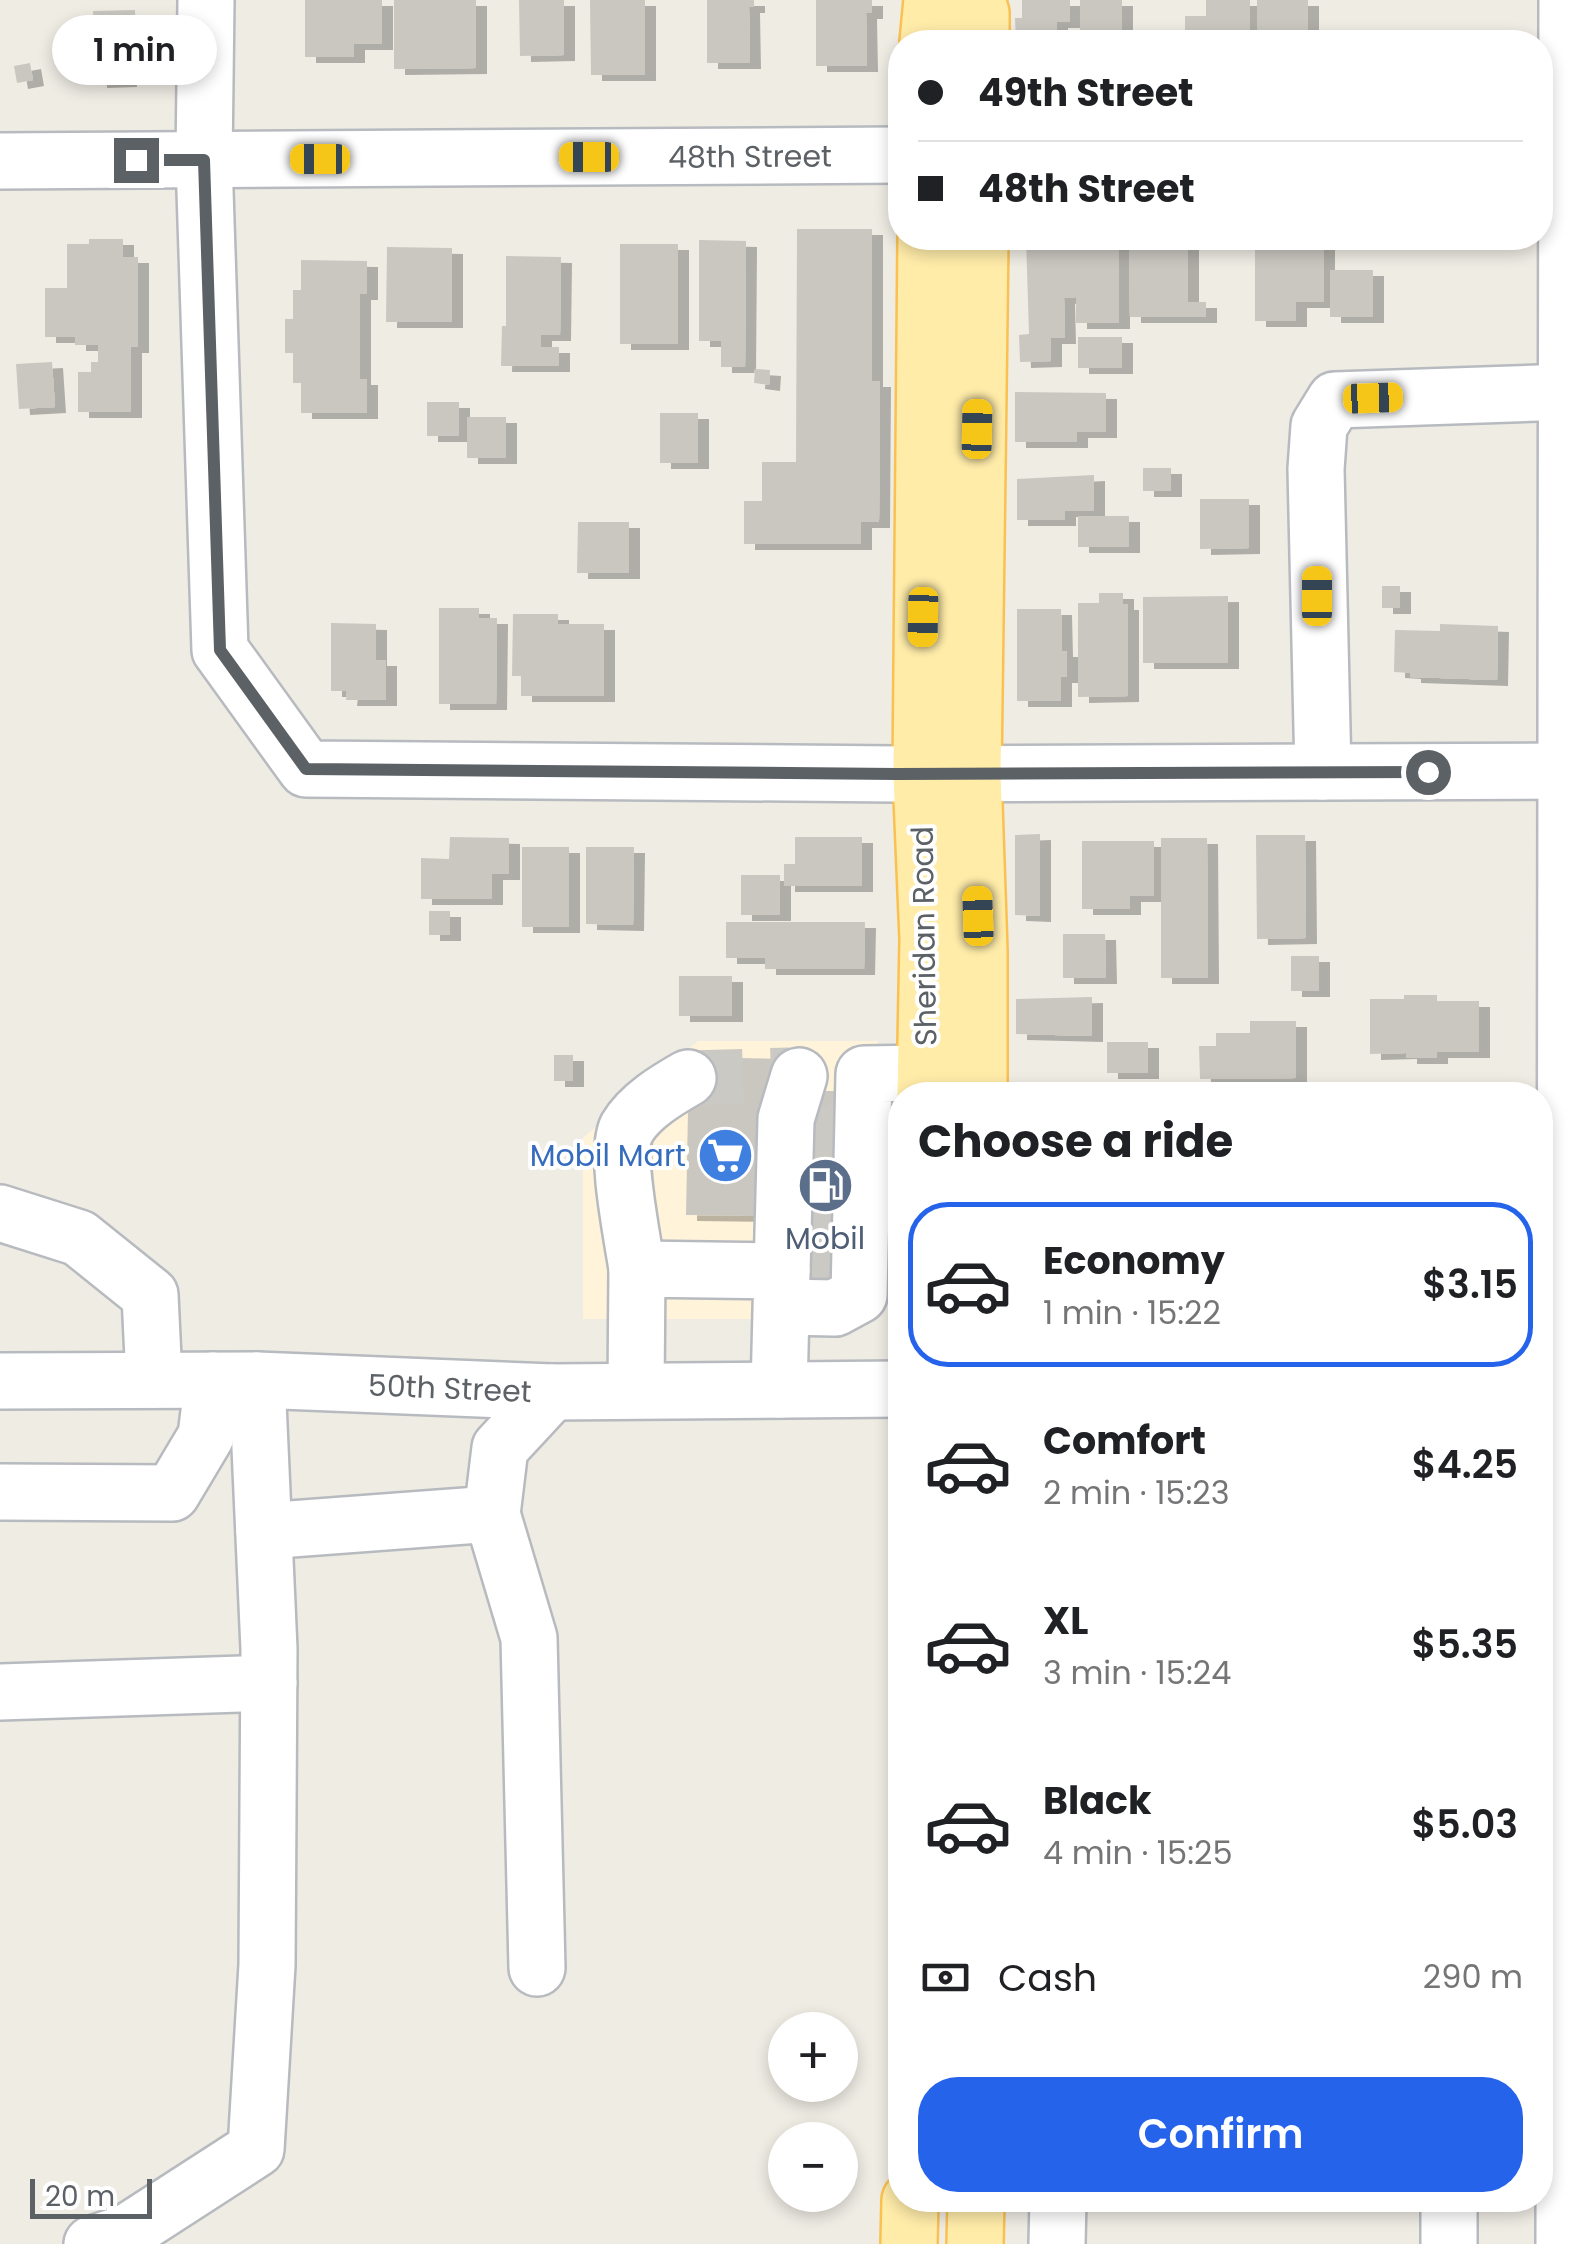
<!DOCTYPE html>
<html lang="en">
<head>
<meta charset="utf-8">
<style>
	body { margin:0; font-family:Poppins,sans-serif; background:#f2f2f2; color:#202124; height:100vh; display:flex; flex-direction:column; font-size:38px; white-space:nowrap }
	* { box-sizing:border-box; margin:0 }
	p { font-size:32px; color:#757577 }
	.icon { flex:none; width:55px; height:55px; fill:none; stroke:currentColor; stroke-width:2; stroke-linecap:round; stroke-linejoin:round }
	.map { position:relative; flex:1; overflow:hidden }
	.drawer { position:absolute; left:888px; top:1082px; width:665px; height:1130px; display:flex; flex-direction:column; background:#fff; border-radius:40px; box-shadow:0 5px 15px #0003 }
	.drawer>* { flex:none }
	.hud { position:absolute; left:888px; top:30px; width:665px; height:220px; border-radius:40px; box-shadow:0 5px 15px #0003; display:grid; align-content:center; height:220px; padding:0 30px; background:#fff }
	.fabs { position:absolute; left:768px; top:2012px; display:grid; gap:20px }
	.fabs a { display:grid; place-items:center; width:90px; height:90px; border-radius:50%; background:#fff; box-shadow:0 5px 15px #0003; font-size:50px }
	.scale { position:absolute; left:30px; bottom:25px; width:122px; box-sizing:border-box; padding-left:10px; border:5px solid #5c6166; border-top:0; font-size:28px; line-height:35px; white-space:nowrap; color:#5c6166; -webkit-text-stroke:8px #fff; paint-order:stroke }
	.end { position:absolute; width:45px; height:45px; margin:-22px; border:12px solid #5c6166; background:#fff; box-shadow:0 0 0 5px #fff }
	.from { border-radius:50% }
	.bubble { position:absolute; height:70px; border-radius:35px; background:#fff; box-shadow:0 5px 15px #0003; font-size:32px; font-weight:600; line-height:70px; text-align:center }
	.car { position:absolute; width:30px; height:60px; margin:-30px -15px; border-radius:12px; box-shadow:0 0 8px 2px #0007; background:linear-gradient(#f5c518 24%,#345 0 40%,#f5c518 0 76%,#345 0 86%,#f5c518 0) }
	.hud b { display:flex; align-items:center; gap:35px; height:95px; font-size:38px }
	.hud b+b { border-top:2px solid #e0e0e0 }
	.hud i { width:25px; height:25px; background:#202124 }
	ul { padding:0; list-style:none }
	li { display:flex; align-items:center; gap:30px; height:165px; margin:0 20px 15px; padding:0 10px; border:5px solid transparent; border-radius:40px }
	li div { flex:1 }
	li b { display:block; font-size:38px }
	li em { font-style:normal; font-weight:600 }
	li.active { border-color:#2563eb }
	li>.icon { width:90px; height:90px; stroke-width:1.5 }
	h2 { padding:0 30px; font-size:45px; line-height:120px }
	.pay { display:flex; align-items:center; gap:25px; height:110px; padding:0 30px; font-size:38px }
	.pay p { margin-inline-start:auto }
	.button { display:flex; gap:20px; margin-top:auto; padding:20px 30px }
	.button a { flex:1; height:115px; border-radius:40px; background:#2563eb; color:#fff; font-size:40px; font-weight:600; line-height:115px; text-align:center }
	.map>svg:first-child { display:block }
	.commercial { fill:#fff4d9 }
	.building { fill:#cac7c1; filter:url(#shadow) }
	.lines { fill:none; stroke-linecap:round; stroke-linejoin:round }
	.minor-tunnel { stroke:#cac9c4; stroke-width:55; stroke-dasharray:55 28; stroke-linecap:butt }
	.minor-casing { stroke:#b7babf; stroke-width:60 }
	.major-casing { stroke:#fac152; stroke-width:60 }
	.minor { stroke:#fff; stroke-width:55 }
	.major { stroke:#ffeca9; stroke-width:55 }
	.route { stroke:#5c6166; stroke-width:12 }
	.labels { text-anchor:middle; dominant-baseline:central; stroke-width:8; stroke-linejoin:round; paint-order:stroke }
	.street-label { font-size:30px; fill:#5c6166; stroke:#fff }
	.shop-label { font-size:30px; fill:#366cbe; stroke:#fff; text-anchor:end }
	.service-label { font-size:30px; fill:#4e5e75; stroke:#fff }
</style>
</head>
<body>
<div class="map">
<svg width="1584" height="2244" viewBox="0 0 1584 2244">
	<defs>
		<filter id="shadow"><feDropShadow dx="11" dy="6" stdDeviation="0" flood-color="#0004"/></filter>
	</defs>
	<rect width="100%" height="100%" fill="#efece4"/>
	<path class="commercial" d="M698 1041H878V1319H583V1138Z"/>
	<path class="building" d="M305 0H382V44H354V57H305Z
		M394 0H476V68L394 69Z
		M519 0H564V55L520 56Z
		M590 0H645V75H591Z
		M707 0H754V7H749L750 63H707Z
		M816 0H872V13H866L867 66H816Z
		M1022 0H1070V22H1057V42H1016L1015 18H1022Z
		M1080 0H1122V33H1080Z
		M1206 0H1250V42H1185V16H1206Z
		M1257 0H1308V42H1257Z
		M135 10 136 41H124L126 81 96 82 93 11Z
		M30 63 33 80 17 83 14 66Z
		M797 229H872V381H880L879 522H861V544H744V501H762V462H796Z
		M1026 238H1074V249L1075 238H1119V323H1076V297L1064 298 1065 338H1051V361L1020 362 1019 335 1029 334Z
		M1129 238H1188V302H1206V317H1130Z
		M1255 238H1324V302H1296V321H1255Z
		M89 239H123V257H138V347H131V412H78V372H91V362H98V345H75V337H45V288H67V244H89Z
		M699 240 746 241 745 367H721V341H699Z
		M620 244H678V344H620Z
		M387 247 452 248V322H386Z
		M506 256 561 257 560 335H541V347H559V366H501L502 326H506Z
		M301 260 367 261V294H360V379H367V413H301V383H293V353H285V319H293V290H301Z
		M1330 270H1373V317H1330Z
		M1078 337H1122V368H1078Z
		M52 362 55 407 19 409 16 364Z
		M755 369 770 370 769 385 754 383Z
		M1015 392 1106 393V432H1077V442H1015Z
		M427 402H459V436H427Z
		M660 413H698V463H660Z
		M467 417H506V458H467Z
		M1143 468H1171V491H1143Z
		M1094 475V511H1065V520H1017V479Z
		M1200 499H1249V548L1200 549Z
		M1078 516H1129V547H1078Z
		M578 522H629V573H577Z
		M1382 586H1400V608H1382Z
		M1099 593H1123V604H1128V696L1078 697V603H1099Z
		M1228 596V663H1143V597Z
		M439 608H479V618H497L496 704H439Z
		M1017 609H1061L1062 651H1067V677H1061V701H1017Z
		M513 614H558V624H604V696H521V676H512Z
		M331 623 376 624V660H386V700H346L347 691H331Z
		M1440 624 1498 626 1497 680 1410 677V673L1394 672 1395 630 1440 631Z
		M1040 834V916L1015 915V835Z
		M1256 835H1305L1306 938 1257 939Z
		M450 837 509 838V874H492V899H421V858L449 859Z
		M795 837H862V886H784V864H795Z
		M1161 838H1207L1208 978H1161Z
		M1082 841H1154V896H1130V909H1082Z
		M522 847H569V927H522Z
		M586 847H634L633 925 586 924Z
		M741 875H780V915H741Z
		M429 911H450V935H429Z
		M726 922H865L864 969H765V958H726Z
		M1063 934H1105L1106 978H1063Z
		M1291 956H1319V991H1291Z
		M679 976H732V1016H679Z
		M1404 995H1437V1001H1479V1052H1437V1058H1406V1053L1370 1054V999H1404Z
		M1092 997V1036L1016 1034V999Z
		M1250 1021H1296V1078L1200 1079 1199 1046H1216V1033H1250Z
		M1107 1042H1148V1073H1107Z
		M554 1055H573V1081H554Z
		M689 1057 790 1059V1096L763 1095 762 1216 686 1215Z
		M802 1091H849L847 1294H800Z"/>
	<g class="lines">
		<path class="minor-tunnel" d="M688 1078 790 1075
			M802 1150 849 1124
			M801 1198 848 1172
			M801 1260 848 1228"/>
		<defs>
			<g id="minor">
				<path d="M206 0 204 160 220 650 306 769 897 774 1584 771"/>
				<path id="s1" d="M0 161 900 155"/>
				<path d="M1323 772 1316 469 1319 426 1335 400 1567 392"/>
				<path d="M0 1213 79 1238 150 1295 154 1380"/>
				<path d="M637 1269C633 1240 614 1151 627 1128 640 1106 667 1090 688 1078"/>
				<path d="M782 1271 786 1119 799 1076"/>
				<path d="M782 1307 835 1308 859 1295 864 1074 926 1073"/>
				<path id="s2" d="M0 1381 257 1380 552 1392 900 1389"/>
				<path d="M636 1390 637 1269 782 1271 779 1390"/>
				<path d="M0 1492 172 1493 206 1436 213 1380"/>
				<path d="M492 1514 529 1638 537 1968"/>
				<path d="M264 1531 492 1514 500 1448 552 1392"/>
				<path d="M0 1692 269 1683"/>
				<path d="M92 2244 126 2233 256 2149 267 1965 269 1649 257 1380"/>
				<path d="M1057 2244 1058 2200"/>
				<path d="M1449 2244V2200"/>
				<path d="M1564 2244 1567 0"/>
			</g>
			<path id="major" d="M977 0 981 13V42
				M928 42 932 0
				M925 1095 928 939 921 774 926 238
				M979 1095V951L973 774 980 238
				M909 2244 910 2200
				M975 2244 976 2200"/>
		</defs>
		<use href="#minor" class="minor-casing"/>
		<use href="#major" class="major-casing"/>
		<use href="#minor" class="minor"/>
		<use href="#major" class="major"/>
	</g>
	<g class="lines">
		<path class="route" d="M136 160H204L220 650 306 769 897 774 1428 772"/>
	</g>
	<defs>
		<symbol id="supermarket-disc" viewBox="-11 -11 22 22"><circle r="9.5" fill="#3f7fe0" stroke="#fff"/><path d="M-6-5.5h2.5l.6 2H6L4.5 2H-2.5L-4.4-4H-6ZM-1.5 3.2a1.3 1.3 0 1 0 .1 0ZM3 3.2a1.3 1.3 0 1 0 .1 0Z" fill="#fff"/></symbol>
		<symbol id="fuel-disc" viewBox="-11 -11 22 22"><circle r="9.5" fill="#5c6f8a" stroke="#fff"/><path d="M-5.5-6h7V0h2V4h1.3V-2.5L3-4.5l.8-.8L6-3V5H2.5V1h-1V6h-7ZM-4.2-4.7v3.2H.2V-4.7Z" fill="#fff"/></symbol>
	</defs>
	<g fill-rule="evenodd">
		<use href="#supermarket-disc" x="694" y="1124" width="63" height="63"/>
		<use href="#fuel-disc" x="794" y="1154" width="63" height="63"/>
	</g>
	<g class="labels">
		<g class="street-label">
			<text stroke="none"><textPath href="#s1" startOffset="750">48th Street</textPath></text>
			<text transform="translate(924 936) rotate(-91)">Sheridan Road</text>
			<text stroke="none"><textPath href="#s2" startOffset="450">50th Street</textPath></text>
		</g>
		<g class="shop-label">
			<text x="686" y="1155">Mobil Mart</text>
		</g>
		<g class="service-label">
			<text x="825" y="1238">Mobil</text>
		</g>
	</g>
</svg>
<div class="fabs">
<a>+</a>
<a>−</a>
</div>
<div class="scale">20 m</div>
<i class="end from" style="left:1428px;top:772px"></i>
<i class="end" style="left:136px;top:160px"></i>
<div class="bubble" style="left:52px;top:15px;width:165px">1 min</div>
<i class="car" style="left:589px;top:157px;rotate:270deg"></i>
<i class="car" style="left:320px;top:159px;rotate:270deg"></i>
<i class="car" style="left:1373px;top:398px;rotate:88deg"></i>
<i class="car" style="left:977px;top:429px;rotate:1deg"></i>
<i class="car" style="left:1317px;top:596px;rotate:0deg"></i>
<i class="car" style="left:923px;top:617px;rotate:181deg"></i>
<i class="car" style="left:978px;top:916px;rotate:358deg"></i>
<div class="hud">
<b><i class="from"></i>49th Street</b>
<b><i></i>48th Street</b>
</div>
<section class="drawer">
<h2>Choose a ride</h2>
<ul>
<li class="active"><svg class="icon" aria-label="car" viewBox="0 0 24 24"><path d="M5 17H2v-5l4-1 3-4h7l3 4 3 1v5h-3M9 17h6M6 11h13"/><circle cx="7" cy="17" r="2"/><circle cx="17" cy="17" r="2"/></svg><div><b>Economy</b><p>1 min · 15:22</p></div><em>$3.15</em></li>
<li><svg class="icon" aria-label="car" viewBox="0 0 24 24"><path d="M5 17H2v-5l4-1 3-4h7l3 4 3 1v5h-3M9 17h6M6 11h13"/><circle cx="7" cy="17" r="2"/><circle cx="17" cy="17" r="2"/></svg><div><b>Comfort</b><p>2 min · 15:23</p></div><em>$4.25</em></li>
<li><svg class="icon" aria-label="car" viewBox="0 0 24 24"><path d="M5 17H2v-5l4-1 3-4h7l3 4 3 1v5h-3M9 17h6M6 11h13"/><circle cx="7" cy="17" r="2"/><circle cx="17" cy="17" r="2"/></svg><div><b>XL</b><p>3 min · 15:24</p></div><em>$5.35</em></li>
<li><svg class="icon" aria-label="car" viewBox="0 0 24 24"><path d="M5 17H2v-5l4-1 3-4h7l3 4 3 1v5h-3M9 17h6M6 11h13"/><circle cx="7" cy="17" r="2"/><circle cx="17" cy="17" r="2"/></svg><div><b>Black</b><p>4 min · 15:25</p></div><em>$5.03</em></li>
</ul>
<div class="pay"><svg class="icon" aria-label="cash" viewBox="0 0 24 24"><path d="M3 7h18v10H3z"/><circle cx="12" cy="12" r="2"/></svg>Cash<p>290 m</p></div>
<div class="button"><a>Confirm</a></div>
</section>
</div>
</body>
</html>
